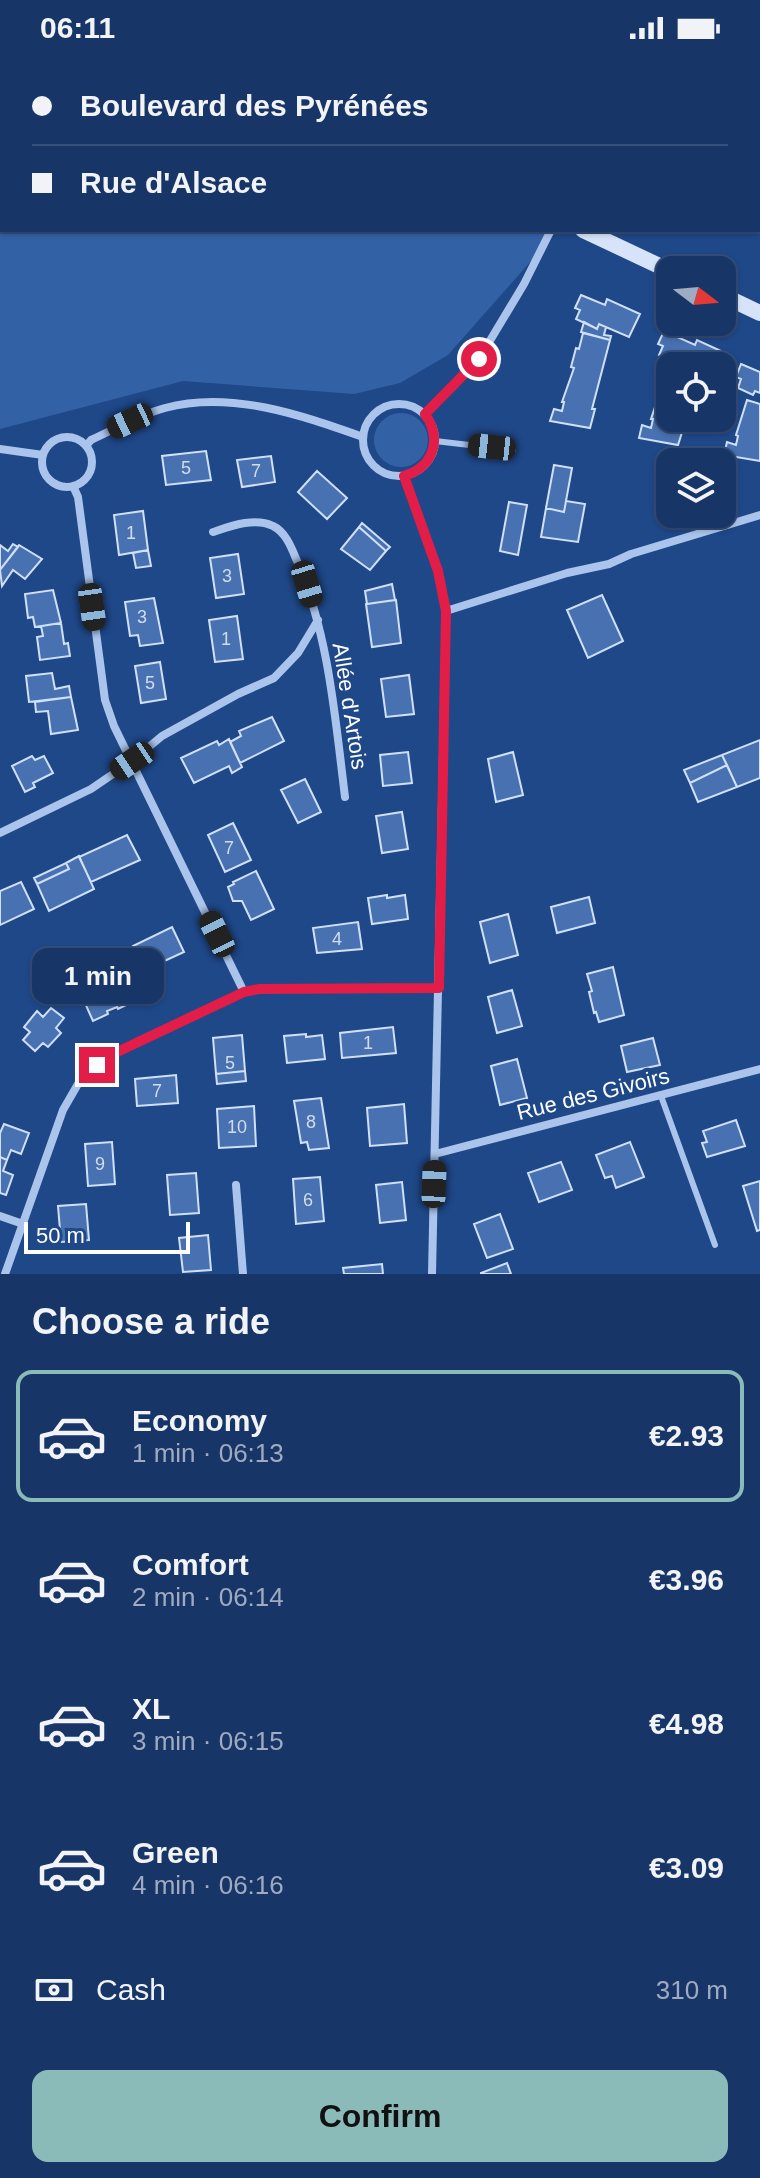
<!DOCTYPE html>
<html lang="en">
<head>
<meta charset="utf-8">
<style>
	body { margin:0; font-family:Helvetica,sans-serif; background:#203e6d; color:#f1f3f6; height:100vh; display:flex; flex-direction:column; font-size:30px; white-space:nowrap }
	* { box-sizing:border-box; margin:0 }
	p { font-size:26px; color:#9eabc0 }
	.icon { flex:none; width:44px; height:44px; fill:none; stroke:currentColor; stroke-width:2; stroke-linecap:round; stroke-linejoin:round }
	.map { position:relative; height:1218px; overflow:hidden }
	.side { display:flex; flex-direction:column; background:#173667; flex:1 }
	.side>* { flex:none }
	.guide { position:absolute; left:0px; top:0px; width:760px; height:176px; box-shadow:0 2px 6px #0004,0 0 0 2px #36507b; display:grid; align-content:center; height:176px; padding:0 32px; background:#173667 }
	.needle { width:52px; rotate:106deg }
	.controls { position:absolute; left:656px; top:200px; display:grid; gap:16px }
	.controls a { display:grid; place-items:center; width:80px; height:80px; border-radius:16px; background:#173667; box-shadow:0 2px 6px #0004,0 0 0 2px #36507b; font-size:40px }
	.scale { position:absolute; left:24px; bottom:20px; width:166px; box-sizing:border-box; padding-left:8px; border:4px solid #fff; border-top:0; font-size:22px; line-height:28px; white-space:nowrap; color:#fff; -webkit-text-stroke:6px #1f4889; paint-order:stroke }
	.end { position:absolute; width:36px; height:36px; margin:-18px; border:10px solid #e11d48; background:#fff; box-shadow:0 0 0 4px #fff }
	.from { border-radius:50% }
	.bubble { position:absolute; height:56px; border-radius:16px; background:#173667; box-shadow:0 2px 6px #0004,0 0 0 2px #36507b; font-size:26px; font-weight:700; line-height:56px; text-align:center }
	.car { position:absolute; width:24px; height:48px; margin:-24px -12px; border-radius:10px; box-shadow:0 0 6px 2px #0007; background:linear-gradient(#222 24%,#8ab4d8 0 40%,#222 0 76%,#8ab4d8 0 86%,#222 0) }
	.guide b { display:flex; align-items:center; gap:28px; height:76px; font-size:30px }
	.guide b+b { border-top:2px solid #36507b }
	.guide i { width:20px; height:20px; background:#f1f3f6 }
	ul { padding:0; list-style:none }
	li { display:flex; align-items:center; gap:24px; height:132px; margin:0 16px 12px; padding:0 16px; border:4px solid transparent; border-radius:16px }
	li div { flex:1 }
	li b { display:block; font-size:30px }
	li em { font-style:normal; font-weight:700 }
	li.active { border-color:#8bbbb9 }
	li>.icon { width:72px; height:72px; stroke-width:1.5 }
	h2 { padding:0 32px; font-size:36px; line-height:96px }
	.pay { display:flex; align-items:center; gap:20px; height:88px; padding:0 32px; font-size:30px }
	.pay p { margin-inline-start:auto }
	.primary-button { display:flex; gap:16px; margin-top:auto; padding:16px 32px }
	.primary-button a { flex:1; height:92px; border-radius:16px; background:#8bbbb9; color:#111; font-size:32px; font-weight:700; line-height:92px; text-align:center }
	.status { display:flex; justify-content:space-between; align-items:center; height:56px; padding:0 40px; background:#173667; direction:ltr }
	.status svg { height:22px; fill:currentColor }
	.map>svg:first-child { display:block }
	.green { fill:#3361a6 }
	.building { fill:#4871b1; stroke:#cfe0f8; stroke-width:2 }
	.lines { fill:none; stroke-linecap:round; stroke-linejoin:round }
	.lane { stroke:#aac4eb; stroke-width:6 }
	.street { stroke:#aac4eb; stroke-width:8 }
	.secondary { stroke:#d6e3f8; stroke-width:16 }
	.route { stroke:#e11d48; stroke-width:10 }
	.labels { text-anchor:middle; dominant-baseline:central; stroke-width:8; stroke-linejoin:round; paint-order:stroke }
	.number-label { font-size:18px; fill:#d1dcec }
	.street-label { font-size:22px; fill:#fff; stroke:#1f4889 }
</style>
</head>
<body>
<div class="status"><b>06:11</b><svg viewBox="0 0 49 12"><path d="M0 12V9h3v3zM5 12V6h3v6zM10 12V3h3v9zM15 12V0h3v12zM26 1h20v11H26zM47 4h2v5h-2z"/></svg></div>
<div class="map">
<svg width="760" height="1218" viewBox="0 0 760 1218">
	<rect width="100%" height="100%" fill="#1f4889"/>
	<path class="green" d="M0 0H598L2 2V174H551L547 187 448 299 400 327 354 338 183 325 0 373Z
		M374 384a27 27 0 1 1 54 0a27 27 0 1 1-54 0Z"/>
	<path class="building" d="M581 239 605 249 607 243 640 258 629 281 599 268 597 273 576 263 580 254 575 252Z
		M584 266 597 273 599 268 606 271 604 279 611 280 610 284 581 276Z
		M664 275 695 289 697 284 721 295 714 310H697L685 305 682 310 659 299 663 290 658 288Z
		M583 277 610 284 592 353H595L590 372 550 365 554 353 562 355 564 346H562L574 312 571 311 576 292 579 293Z
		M741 308 760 316V337L755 335 753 339 738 332 741 323 736 321Z
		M664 310 670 311V362H682L680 369 684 370 678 389 639 382 642 369 651 372 653 363H651L663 327 659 326Z
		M747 344 760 348V405L724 399 727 386 736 389 738 380 736 379Z
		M206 395 211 424 166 429 162 400Z
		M271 400 275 426 242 431 237 404Z
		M554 409 572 412 564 456 546 452Z
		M317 415 347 442 327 463 298 436Z
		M566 445 585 448 578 486 541 481 546 452 564 456Z
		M509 446 527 449 518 499 500 495Z
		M143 455 148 494 119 499 114 459Z
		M362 467 390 491 386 495 359 471Z
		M359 471 386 495 370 514 341 493Z
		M13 488 18 491 0 514V489L8 495Z
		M19 489 42 503 25 523 13 514 2 530 0 514Z
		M148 494 151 510 136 512 133 497Z
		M238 498 244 538 216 542 210 502Z
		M392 528 395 544 367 548 365 535Z
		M53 534 61 567 35 571 33 561 28 562 25 538Z
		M602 539 623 585 588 602 567 554Z
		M154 542 163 587 140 590 138 579 130 580 125 546Z
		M396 544 401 587 372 591 366 548Z
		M237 560 243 603 215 606 209 564Z
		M61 567 64 588 68 587 70 600 40 604 37 581 43 580 41 570Z
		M160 606 166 643 141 647 135 610Z
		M52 617 55 633 69 630 71 641 29 646 26 620Z
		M409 619 414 658 386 661 381 623Z
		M71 641 78 674 51 678 48 655 36 656 35 646Z
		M272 661 284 685 240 707 230 686 241 680 239 675Z
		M229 683 242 711 232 717 229 710 194 727 181 702 217 685 219 689Z
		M760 684V722L737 731 722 699Z
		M408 696 412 727 383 730 380 699Z
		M513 696 523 739 496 746 488 703Z
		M722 699 727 709 690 727 684 714Z
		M32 700 35 704 44 700 53 717 33 727 35 731 25 736 12 710Z
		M727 709 737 731 698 746 690 727Z
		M305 723 321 756 298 767 281 734Z
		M402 756 408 793 382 797 376 760Z
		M233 767 251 804 225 816 208 779Z
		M127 779 140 804 91 826 79 801Z
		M79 800 94 833 49 855 37 828 69 813 66 807Z
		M66 807 69 813 37 828 34 822Z
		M256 815 274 853 251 864 242 845H233L228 831 234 828 233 826Z
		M21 826 34 853 0 869V835Z
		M387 839V842L405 839 408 863 372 868 368 842Z
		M589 841 595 867 557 877 551 851Z
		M508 858 518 899 490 907 480 866Z
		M358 866 362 893 317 897 313 872Z
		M172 871 184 896 145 914 133 890Z
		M127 908 143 941 118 953 117 951 107 955 108 958 93 965 80 936 117 918 114 914Z
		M613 911 624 959 599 966 596 956 594 957 589 936 592 935 587 918Z
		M512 934 522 970 497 977 488 941Z
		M51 952 64 962 56 972 61 977 48 991 43 987 35 995 23 984 30 976 24 971 37 955 43 961Z
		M393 971 396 997 342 1002 340 977Z
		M306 978V981L322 979 325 1003 287 1007 284 980Z
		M242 979 245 1015 216 1018 213 982Z
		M653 982 660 1009 627 1016 621 990Z
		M517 1003 527 1042 500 1049 491 1010Z
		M245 1015 246 1025 217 1028 216 1018Z
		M176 1019 178 1047 137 1050 135 1023Z
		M321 1042 329 1092 309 1094 307 1086 301 1087 294 1045Z
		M404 1048 407 1087 370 1090 367 1052Z
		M254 1050 256 1090 219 1092 217 1053Z
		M736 1064 745 1090 707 1101 702 1087 707 1086 703 1075Z
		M4 1068 29 1077 21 1098 11 1094 7 1104 0 1101V1077Z
		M112 1086 115 1128 88 1130 85 1088Z
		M630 1086 644 1121 616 1132 612 1120 605 1122 596 1099Z
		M0 1101 7 1104 3 1115 13 1119 6 1139 0 1137Z
		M561 1106 572 1134 539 1146 528 1117Z
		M196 1117 199 1157 170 1159 167 1119Z
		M320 1121 324 1165 296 1168 293 1123Z
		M760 1125V1174L757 1175 743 1130Z
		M402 1126 406 1164 380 1167 376 1129Z
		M86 1148 89 1184 61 1186 58 1150Z
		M500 1158 513 1193 487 1202 474 1168Z
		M208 1179 211 1214 183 1216 179 1182Z
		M507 1207 511 1218H481V1217Z
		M382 1208 383 1218H344L343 1212Z"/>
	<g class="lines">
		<path class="lane" d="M435 385 513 394
			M661 1040 715 1189"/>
		<path class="street" d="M363 384a36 36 0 1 1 72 0a36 36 0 1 1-72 0Z
			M425 358 479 303 524 228 551 174
			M42 406a25 25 0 1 1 50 0a25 25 0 1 1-50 0Z
			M86 390 91 384C115 373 139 359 165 352 230 334 301 359 363 381
			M0 393 43 399
			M404 420 438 515 446 555 432 1218
			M73 430 78 441 105 644 114 670 244 936
			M213 476C231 470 255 461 273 470 286 476 292 493 297 505 329 580 335 661 345 741
			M446 555 567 517 609 508 631 498 760 459
			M0 777 91 733 132 705 162 680 238 638 274 622 298 597 318 564
			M435 1098 760 1013
			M236 1129 243 1218
			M0 1160 23 1168
			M5 1218 63 1054 78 1028 97 1009 115 997 244 936 259 933 439 932"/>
		<path class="secondary" d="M148 0 153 2
			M583 174 670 215
			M722 239 760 257"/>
	</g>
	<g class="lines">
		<path class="route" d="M97 1009 115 997 244 936 259 933 439 932 446 555 438 515 404 420C433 411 443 384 425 358L479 303"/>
	</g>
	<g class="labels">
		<g class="number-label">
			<text x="186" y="412">5</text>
			<text x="256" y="415">7</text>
			<text x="131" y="477">1</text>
			<text x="227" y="520">3</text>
			<text x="142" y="561">3</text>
			<text x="226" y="583">1</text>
			<text x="150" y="627">5</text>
			<text x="229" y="792">7</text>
			<text x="337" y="883">4</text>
			<text x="368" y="987">1</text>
			<text x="230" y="1007">5</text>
			<text x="157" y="1035">7</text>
			<text x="311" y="1066">8</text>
			<text x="237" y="1071">10</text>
			<text x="100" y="1108">9</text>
			<text x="308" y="1144">6</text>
		</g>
		<g class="street-label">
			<text transform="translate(350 650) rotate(81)">Allée d'Artois</text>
			<text transform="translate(593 1038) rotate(-14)">Rue des Givoirs</text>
		</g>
	</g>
</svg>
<div class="controls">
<a><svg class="needle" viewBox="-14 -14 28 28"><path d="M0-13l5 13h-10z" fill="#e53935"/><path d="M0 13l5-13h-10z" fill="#9eabc0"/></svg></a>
<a><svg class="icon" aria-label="locate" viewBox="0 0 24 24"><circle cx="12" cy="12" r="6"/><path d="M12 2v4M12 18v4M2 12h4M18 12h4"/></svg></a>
<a><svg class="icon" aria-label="layers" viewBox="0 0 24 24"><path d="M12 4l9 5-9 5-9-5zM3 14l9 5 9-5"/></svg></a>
</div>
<div class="scale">50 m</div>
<i class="end from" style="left:479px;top:303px"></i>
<i class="end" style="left:97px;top:1009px"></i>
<div class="bubble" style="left:32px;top:892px;width:132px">1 min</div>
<i class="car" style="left:130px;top:365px;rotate:245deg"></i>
<i class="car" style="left:492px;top:391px;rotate:276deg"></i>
<i class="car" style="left:307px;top:528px;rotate:163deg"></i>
<i class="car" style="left:92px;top:551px;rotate:172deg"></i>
<i class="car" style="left:132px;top:705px;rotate:236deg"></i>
<i class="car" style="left:217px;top:878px;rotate:334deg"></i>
<i class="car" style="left:434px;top:1128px;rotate:2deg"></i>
<div class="guide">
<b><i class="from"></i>Boulevard des Pyrénées</b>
<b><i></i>Rue d'Alsace</b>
</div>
</div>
<section class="side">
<h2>Choose a ride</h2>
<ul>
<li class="active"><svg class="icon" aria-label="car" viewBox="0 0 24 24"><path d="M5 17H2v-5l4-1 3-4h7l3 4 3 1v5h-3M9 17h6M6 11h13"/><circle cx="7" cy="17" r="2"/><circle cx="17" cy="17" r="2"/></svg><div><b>Economy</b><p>1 min · 06:13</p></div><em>€2.93</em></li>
<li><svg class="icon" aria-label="car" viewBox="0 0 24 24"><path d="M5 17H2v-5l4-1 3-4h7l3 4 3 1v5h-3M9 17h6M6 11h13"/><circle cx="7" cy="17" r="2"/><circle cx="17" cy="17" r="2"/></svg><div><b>Comfort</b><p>2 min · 06:14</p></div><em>€3.96</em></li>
<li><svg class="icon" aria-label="car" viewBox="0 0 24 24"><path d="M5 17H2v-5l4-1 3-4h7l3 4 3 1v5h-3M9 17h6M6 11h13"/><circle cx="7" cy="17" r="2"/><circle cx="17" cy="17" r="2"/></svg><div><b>XL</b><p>3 min · 06:15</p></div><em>€4.98</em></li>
<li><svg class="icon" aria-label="car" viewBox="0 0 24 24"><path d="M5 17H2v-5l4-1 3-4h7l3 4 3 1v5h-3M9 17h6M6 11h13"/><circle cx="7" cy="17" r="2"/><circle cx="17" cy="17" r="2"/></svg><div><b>Green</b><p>4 min · 06:16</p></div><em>€3.09</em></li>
</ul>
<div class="pay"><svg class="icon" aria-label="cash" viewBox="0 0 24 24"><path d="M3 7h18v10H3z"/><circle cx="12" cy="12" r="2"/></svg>Cash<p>310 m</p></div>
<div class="primary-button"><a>Confirm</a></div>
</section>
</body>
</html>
